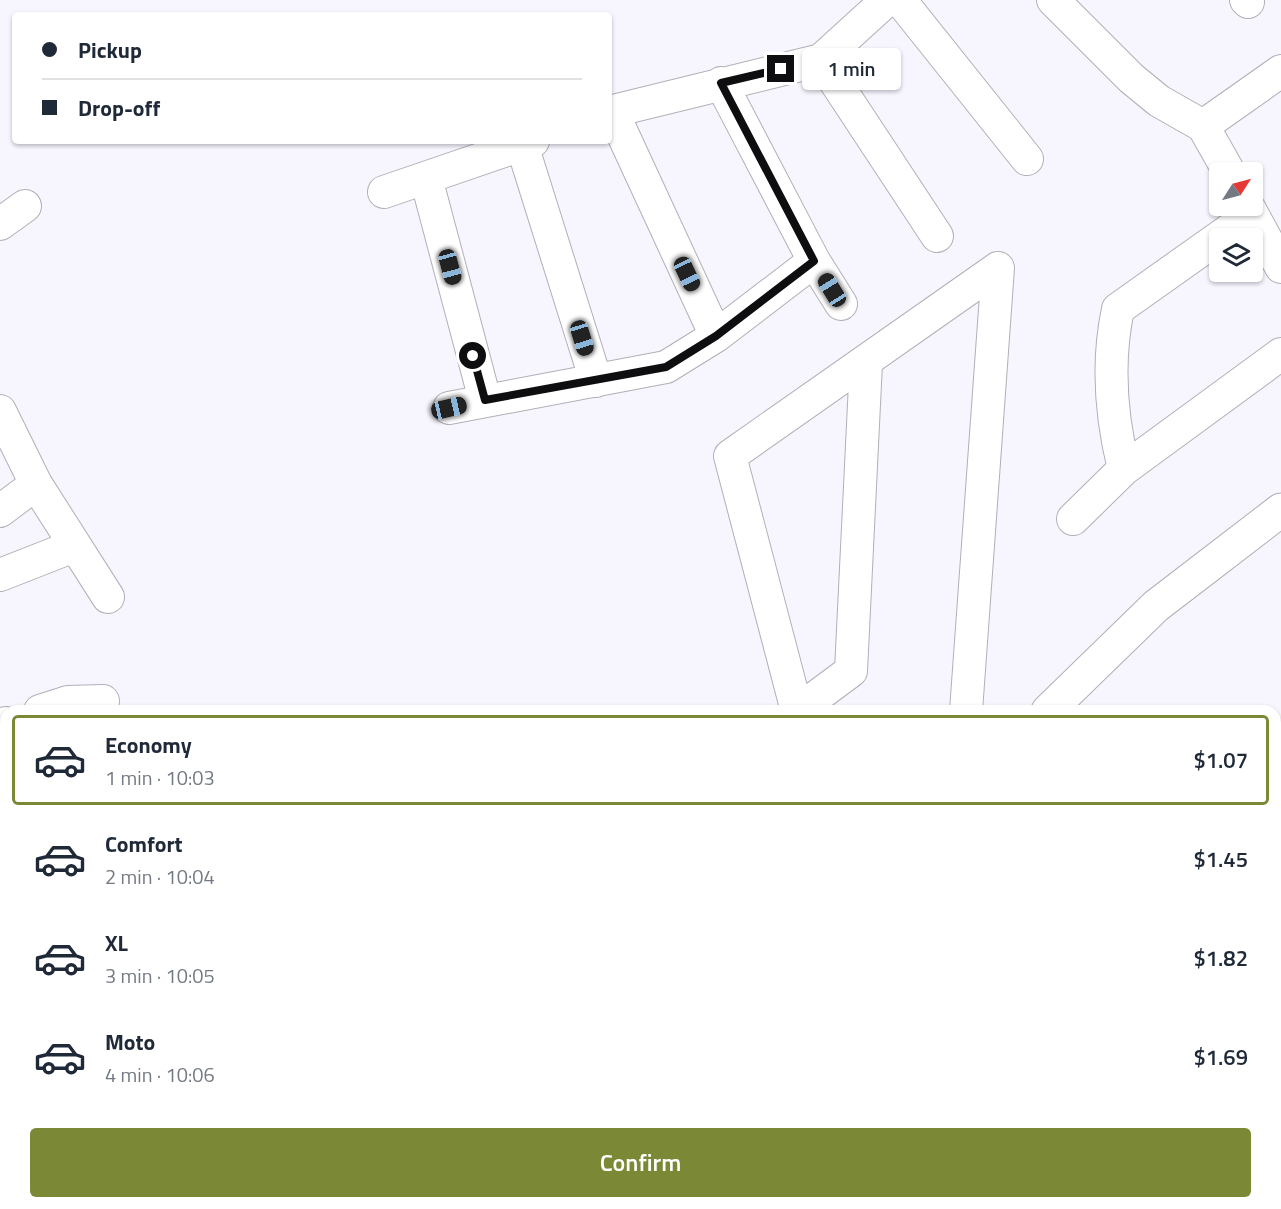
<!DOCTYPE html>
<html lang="en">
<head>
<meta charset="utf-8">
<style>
	body { margin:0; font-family:"Titillium Web",sans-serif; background:#f6f6f7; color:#1f2937; height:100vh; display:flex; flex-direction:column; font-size:22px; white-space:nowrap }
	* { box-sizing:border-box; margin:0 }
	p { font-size:20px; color:#747a83 }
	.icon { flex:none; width:33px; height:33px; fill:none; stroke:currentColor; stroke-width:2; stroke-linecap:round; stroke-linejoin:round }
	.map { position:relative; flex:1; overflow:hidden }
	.drawer { position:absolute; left:0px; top:705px; width:1281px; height:504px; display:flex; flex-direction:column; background:#fff; border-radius:18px 18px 0 0; box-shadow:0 2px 4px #0004 }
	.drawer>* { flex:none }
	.hud { position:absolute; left:12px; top:12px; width:600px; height:132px; border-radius:6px; box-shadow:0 2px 4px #0004; display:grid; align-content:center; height:132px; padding:0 30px; background:#fff }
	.needle { width:39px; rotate:54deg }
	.tools { position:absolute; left:1209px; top:162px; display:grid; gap:12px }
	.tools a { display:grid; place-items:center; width:54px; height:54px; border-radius:6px; background:#fff; box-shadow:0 2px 4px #0004; font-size:30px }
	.end { position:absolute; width:27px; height:27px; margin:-14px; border:8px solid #0e0d10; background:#fff; box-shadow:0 0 0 3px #fff }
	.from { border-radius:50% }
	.bubble { position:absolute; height:42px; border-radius:6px; background:#fff; box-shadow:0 2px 4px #0004; font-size:20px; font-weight:600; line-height:42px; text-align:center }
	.car { position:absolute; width:18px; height:36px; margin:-18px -9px; border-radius:8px; box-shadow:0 0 4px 2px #0007; background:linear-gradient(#222 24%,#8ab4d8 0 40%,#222 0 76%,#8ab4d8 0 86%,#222 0) }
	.hud b { display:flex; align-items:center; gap:21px; height:57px; font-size:22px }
	.hud b+b { border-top:2px solid #e0e1e3 }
	.hud i { width:15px; height:15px; background:#1f2937 }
	ul { padding:10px 0 0; list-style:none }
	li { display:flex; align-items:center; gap:18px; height:90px; margin:0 12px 9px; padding:0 18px; border:3px solid transparent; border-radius:6px }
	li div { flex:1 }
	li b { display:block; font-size:22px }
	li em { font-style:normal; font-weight:600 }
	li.selected { border-color:#7b8836 }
	li>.icon { width:54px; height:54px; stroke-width:1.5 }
	.button { display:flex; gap:12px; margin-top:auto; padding:12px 30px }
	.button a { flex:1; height:69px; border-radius:6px; background:#7b8836; color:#fff; font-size:24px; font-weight:600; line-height:69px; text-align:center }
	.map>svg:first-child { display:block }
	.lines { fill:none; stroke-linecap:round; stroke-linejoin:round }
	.street-casing { stroke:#b1afb8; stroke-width:34 }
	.secondary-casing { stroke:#b1afb8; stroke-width:35 }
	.street { stroke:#fff; stroke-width:32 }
	.secondary { stroke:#fff; stroke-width:33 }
	.route { stroke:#0e0d10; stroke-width:8 }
</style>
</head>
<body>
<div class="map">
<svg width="1281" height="1209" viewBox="0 0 1281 1209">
	<rect width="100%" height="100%" fill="#f7f5fe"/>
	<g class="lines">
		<defs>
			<path id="street" d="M900 0 1027 159
				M1053 0 1131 78 1159 101 1203 126 1229 172
				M1246 0 1248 2
				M821 60 937 236
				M721 83 814 261 841 304
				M612 111 716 336
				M609 112 821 60 887 0
				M1203 126 1281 71
				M522 145 596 381
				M426 178 485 400
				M384 192 533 141
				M1248 206 1281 267
				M0 224 25 206
				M449 408 666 367 716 336 814 261
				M0 411 36 484 108 597
				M1124 469C1111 417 1107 361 1118 309L1252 214
				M0 511 36 484
				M1073 519 1124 469 1281 354
				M0 575 74 546
				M40 711 68 702 103 701
				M797 711 730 456 998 268
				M797 711 851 671 866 363
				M966 711 998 268
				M0 725 6 723
				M1275 873 1281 869
				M0 1025 6 1034
				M1275 1039 1281 1051
				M1275 1193 1281 1194
				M583 1203 602 1209
				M871 1203 888 1209
				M350 1209 353 1203
				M630 1209 648 1203
				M973 1209 974 1203"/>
			<path id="secondary" d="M1048 711 1156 606 1281 510
				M0 842 6 844"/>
		</defs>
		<use href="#street" class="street-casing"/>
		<use href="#secondary" class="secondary-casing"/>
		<use href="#street" class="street"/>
		<use href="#secondary" class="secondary"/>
	</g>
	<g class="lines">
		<path class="route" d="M473 356 485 400 666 367 716 336 814 261 721 83 781 69"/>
	</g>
</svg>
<div class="tools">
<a><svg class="needle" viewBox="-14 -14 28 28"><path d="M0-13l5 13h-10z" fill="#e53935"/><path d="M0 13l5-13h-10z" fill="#747a83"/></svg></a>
<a><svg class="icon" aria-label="layers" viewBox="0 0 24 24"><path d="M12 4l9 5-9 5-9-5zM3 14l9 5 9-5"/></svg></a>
</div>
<i class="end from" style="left:473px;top:356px"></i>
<i class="end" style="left:781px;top:69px"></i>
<div class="bubble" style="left:802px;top:48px;width:99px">1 min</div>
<i class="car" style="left:450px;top:267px;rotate:165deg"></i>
<i class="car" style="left:687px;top:274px;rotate:155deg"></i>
<i class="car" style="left:832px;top:290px;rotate:328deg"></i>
<i class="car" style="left:582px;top:338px;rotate:163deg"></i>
<i class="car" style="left:449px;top:408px;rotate:77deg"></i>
<div class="hud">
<b><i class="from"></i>Pickup</b>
<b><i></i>Drop-off</b>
</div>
<section class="drawer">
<ul>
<li class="selected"><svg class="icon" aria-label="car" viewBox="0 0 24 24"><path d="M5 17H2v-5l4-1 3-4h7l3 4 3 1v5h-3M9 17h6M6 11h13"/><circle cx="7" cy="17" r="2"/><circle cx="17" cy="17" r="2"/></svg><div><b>Economy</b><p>1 min · 10:03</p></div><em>$1.07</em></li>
<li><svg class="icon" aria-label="car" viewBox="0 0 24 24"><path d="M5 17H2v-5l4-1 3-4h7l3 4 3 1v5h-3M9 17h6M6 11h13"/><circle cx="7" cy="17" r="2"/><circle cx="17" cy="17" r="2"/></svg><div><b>Comfort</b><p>2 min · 10:04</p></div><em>$1.45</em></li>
<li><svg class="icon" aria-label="car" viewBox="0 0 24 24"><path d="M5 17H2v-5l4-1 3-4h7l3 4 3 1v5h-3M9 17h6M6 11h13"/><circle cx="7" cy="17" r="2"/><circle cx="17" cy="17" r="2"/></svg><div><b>XL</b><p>3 min · 10:05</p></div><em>$1.82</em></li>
<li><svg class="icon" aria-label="car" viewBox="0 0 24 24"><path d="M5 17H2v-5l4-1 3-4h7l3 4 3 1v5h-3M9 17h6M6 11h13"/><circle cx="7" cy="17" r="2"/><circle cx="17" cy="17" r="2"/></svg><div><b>Moto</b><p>4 min · 10:06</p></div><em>$1.69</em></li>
</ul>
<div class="button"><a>Confirm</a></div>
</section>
</div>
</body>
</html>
